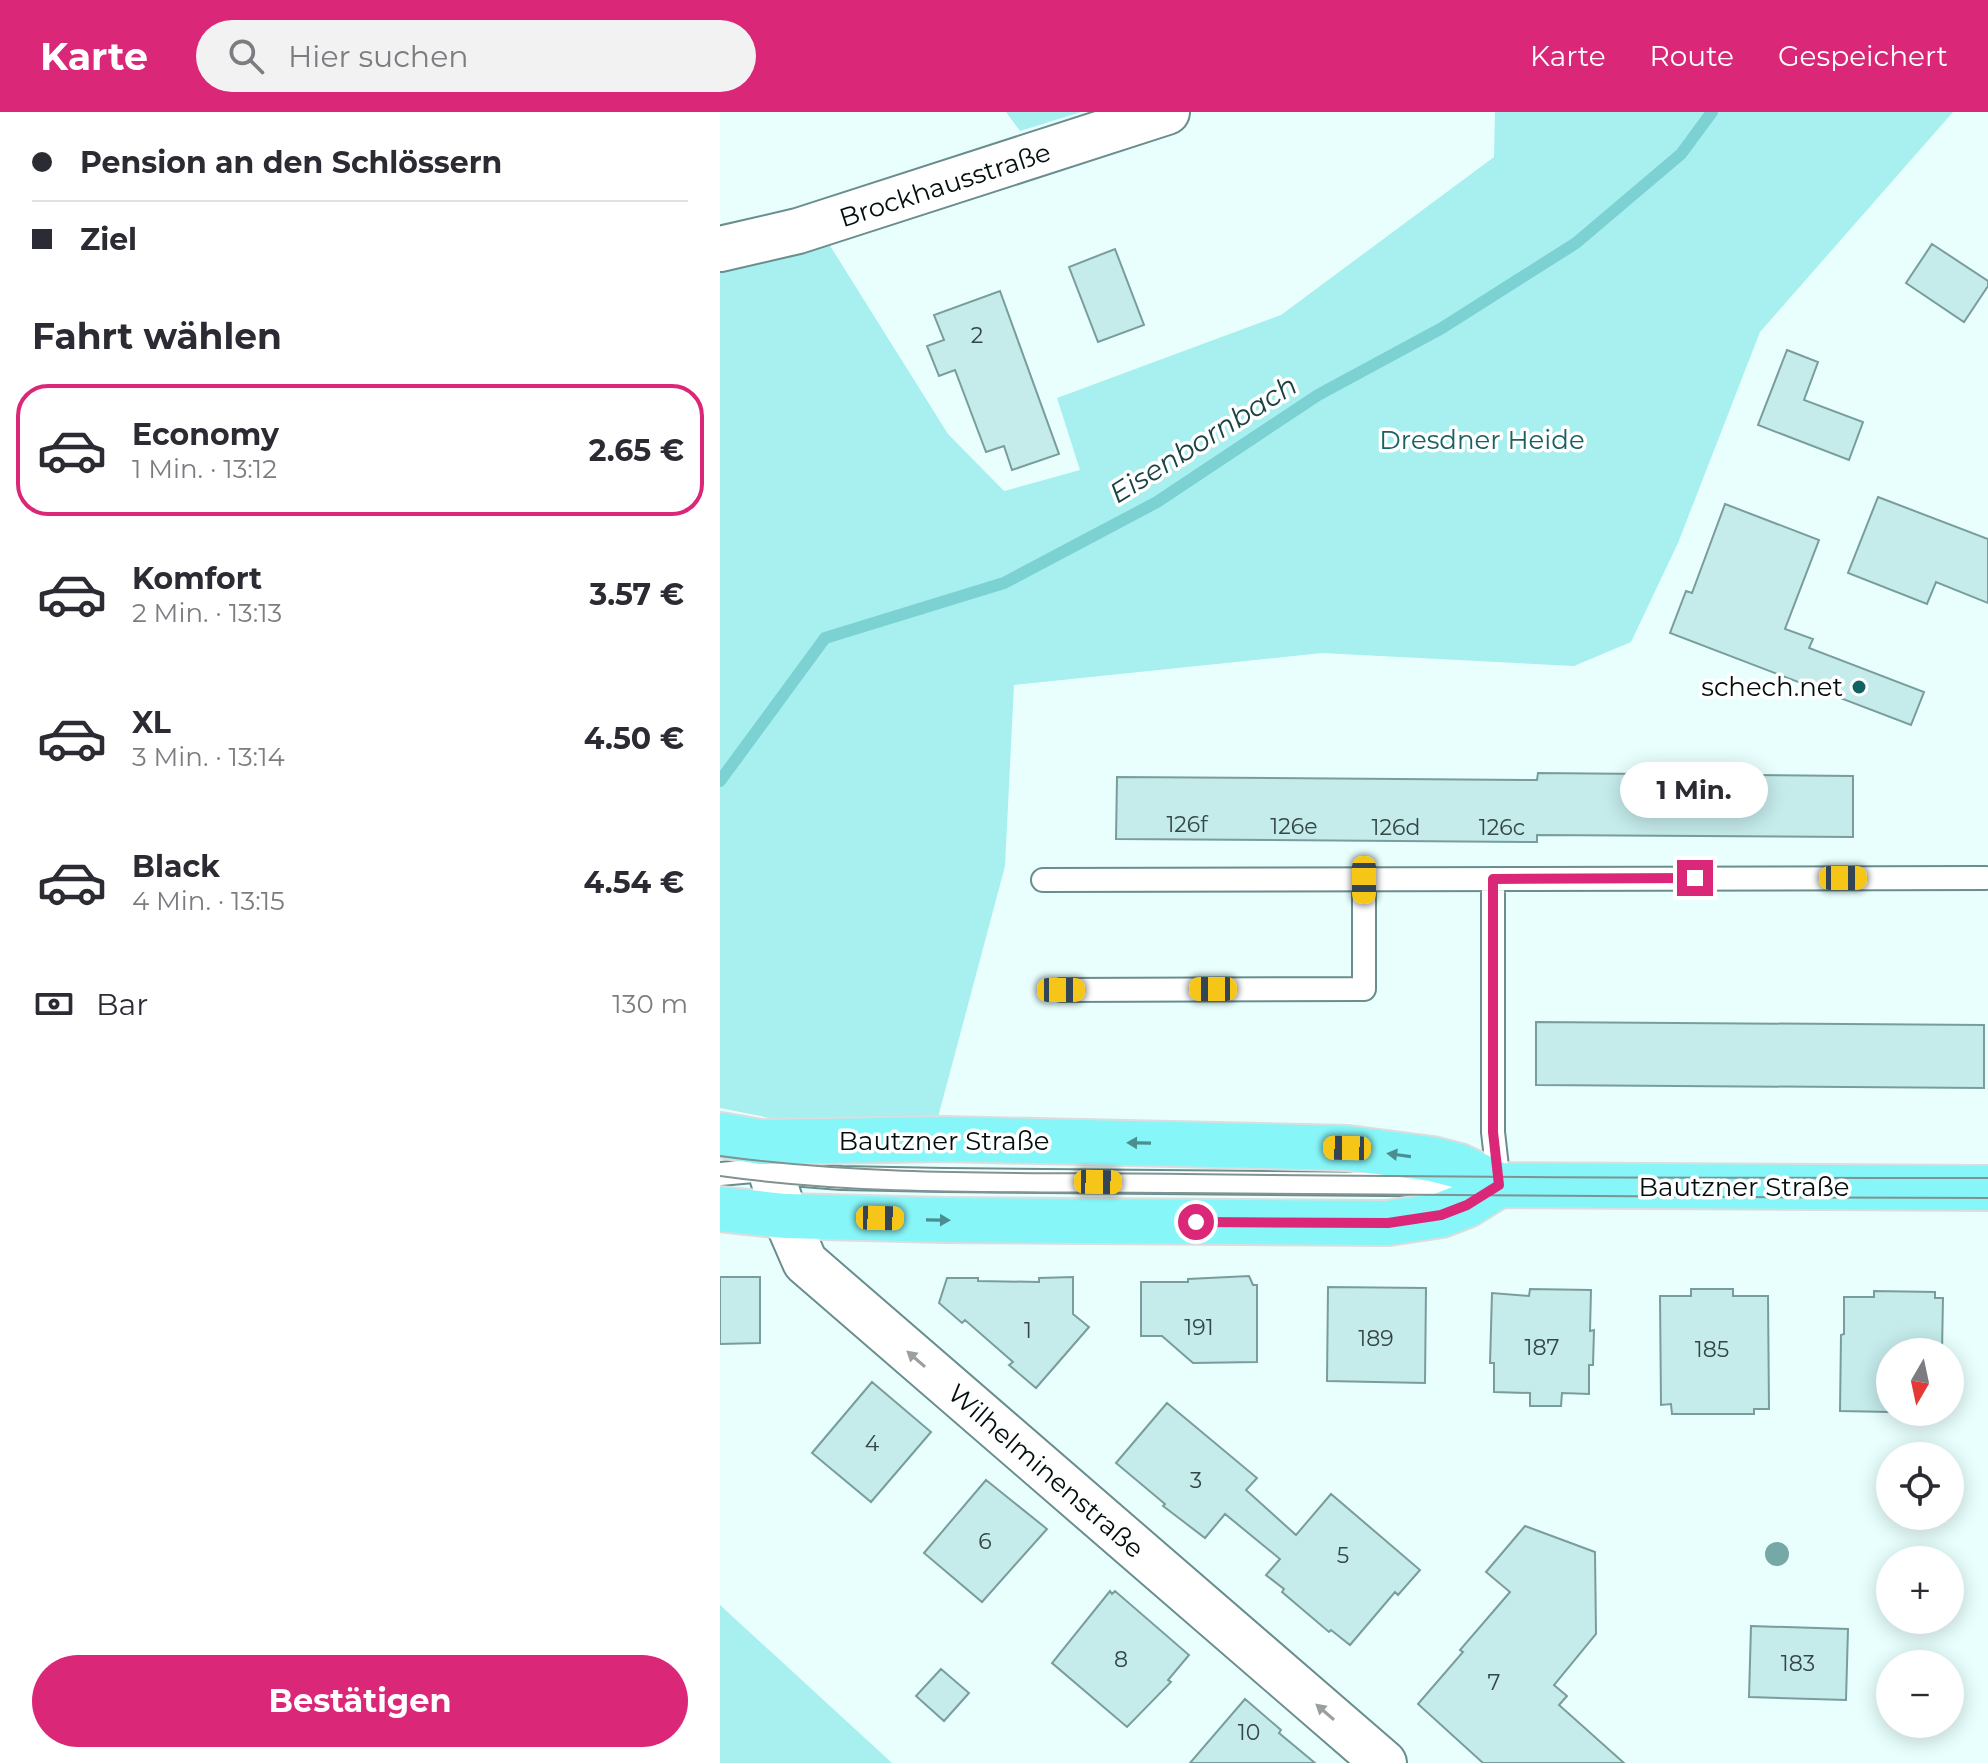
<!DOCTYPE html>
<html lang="de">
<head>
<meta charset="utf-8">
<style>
	body { margin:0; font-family:Montserrat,sans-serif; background:#f2f2f3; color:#2b2b33; height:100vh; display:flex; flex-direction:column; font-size:30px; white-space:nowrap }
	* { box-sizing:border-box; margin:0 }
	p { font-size:26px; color:#7c7c81 }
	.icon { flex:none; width:44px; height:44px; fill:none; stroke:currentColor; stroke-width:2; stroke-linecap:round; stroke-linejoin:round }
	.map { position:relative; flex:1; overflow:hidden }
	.details { display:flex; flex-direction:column; background:#fff; width:720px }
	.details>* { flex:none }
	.banner { display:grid; align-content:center; height:176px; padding:0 32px; background:#fff }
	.needle { width:52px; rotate:189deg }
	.fabs { position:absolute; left:1156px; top:1226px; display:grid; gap:16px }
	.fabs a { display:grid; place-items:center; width:88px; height:88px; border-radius:50%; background:#fff; box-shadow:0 4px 20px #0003; font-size:40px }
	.end { position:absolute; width:36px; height:36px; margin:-18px; border:10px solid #db2777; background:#fff; box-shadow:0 0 0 4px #fff }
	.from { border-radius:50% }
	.bubble { position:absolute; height:56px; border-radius:28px; background:#fff; box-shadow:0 4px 20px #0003; font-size:26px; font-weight:700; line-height:56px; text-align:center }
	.car { position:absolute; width:24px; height:48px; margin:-24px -12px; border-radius:10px; box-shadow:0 0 6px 2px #0007; background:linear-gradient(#f5c518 24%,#345 0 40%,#f5c518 0 76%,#345 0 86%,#f5c518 0) }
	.banner b { display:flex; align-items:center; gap:28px; height:76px; font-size:30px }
	.banner b+b { border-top:2px solid #e1e1e2 }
	.banner i { width:20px; height:20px; background:#2b2b33 }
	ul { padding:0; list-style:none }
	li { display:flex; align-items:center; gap:24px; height:132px; margin:0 16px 12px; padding:0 16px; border:4px solid transparent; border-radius:32px }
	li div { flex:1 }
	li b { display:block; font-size:30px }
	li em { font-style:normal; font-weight:700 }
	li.on { border-color:#db2777 }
	li>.icon { width:72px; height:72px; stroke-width:1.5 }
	h2 { padding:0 32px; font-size:36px; line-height:96px }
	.pay { display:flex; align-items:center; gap:20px; height:88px; padding:0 32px; font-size:30px }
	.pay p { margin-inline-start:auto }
	.action { display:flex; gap:16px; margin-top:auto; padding:16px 32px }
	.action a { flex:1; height:92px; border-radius:48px; background:#db2777; color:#fff; font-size:32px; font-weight:700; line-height:92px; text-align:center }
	header { display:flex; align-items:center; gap:48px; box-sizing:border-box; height:112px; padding:0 40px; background:#db2777; color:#fff }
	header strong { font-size:38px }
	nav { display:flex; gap:44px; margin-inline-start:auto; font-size:28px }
	.search { width:560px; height:72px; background:#f2f2f3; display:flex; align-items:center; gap:20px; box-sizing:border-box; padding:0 28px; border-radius:44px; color:#7c7c81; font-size:30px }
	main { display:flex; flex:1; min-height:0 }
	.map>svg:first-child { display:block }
	.green { fill:#a8eff0 }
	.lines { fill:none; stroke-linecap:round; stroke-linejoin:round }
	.stream { stroke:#7cd2d3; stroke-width:12 }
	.building { fill:#c5ebeb; stroke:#799d9d; stroke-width:2 }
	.service-casing { stroke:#6a8d8d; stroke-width:26 }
	.minor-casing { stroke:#6a8d8d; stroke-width:48 }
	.primary-casing { stroke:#dcdddd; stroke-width:48 }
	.service { stroke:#fff; stroke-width:22 }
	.minor { stroke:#fff; stroke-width:44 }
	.primary { stroke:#86f6f8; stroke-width:44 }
	.tram { stroke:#809291; stroke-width:2 }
	.tree { fill:#76a8a8 }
	.oneway { fill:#4b8e8f }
	.oneway2 { fill:#9a9f9f }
	.route { stroke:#db2777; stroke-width:10 }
	.poi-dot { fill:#126263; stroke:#fff; stroke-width:3 }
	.labels { text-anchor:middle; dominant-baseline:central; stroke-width:7; stroke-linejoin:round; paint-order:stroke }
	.number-label { font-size:22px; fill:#344646 }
	.street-label { font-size:26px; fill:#030f0f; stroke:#fff }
	.park-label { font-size:26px; fill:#196162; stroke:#fff }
	.poi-label { font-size:26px; fill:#030f0f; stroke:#fff; text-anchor:end }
	.water-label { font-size:28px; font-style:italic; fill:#1a4344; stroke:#fff }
</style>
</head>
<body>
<header>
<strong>Karte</strong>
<div class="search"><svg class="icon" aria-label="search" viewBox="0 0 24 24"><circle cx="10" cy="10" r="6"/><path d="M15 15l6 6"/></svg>Hier suchen</div>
<nav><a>Karte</a><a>Route</a><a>Gespeichert</a></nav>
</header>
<main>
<section class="details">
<div class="banner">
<b><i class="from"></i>Pension an den Schlössern</b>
<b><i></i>Ziel</b>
</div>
<h2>Fahrt wählen</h2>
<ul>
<li class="on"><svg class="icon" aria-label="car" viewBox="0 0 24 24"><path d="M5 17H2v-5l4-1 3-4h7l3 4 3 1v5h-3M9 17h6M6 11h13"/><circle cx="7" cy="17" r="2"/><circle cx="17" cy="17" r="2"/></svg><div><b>Economy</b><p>1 Min. · 13:12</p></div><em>2.65 €</em></li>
<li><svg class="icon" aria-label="car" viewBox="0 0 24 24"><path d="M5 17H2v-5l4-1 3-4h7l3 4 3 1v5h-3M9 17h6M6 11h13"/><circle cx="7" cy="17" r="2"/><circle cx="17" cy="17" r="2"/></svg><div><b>Komfort</b><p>2 Min. · 13:13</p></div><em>3.57 €</em></li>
<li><svg class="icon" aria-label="car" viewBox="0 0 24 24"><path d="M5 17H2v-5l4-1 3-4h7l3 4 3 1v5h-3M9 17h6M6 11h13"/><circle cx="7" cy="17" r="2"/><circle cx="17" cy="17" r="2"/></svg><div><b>XL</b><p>3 Min. · 13:14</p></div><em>4.50 €</em></li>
<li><svg class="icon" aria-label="car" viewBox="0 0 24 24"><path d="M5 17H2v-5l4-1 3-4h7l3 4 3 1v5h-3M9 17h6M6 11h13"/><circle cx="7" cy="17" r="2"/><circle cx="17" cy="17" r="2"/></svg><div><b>Black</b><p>4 Min. · 13:15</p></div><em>4.54 €</em></li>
</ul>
<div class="pay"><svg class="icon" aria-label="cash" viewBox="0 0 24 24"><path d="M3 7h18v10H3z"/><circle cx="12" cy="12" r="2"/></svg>Bar<p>130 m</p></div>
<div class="action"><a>Bestätigen</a></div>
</section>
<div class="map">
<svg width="1268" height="1651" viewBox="0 0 1268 1651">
	<rect width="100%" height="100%" fill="#e8fffe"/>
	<path class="green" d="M286 0H361L300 19Z
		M775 0H1233L1040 220 958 431 911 530 854 554 602 541 294 573 285 754 217 1009 60 1008 0 996V154L107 129 228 322 284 379 360 358 337 286 561 203 774 45Z
		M0 1493 172 1651H0Z"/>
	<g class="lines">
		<path class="stream" d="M0 669 105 526 284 471 437 390 598 283 722 216 856 131 961 42 992 0"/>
	</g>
	<path class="building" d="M1212 132 1268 169V174L1244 210 1186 171Z
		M395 137 424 213 378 230 349 155Z
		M280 179 339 342 292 358 284 334 266 340 235 258 219 264 207 234 224 228 214 203Z
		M1067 238 1098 250 1084 288 1143 310 1129 348 1038 313Z
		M1158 385 1268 427V491L1216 470 1207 492 1128 461Z
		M1005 392 1099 428 1065 517 1093 527 1089 536 1204 580 1191 613 950 521 966 479 972 481Z
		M818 661 1133 664V725L817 723V730L396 727 397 665 817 668Z
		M816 910 1264 913V976L816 973Z
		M529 1164 533 1173H537V1250L473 1251 442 1224H421V1170H468V1167Z
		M0 1165H40V1231L0 1232Z
		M353 1165V1202L369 1215 316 1276 289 1253 293 1250 245 1208 242 1211 219 1191 227 1166H258V1169L319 1170V1166Z
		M608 1175 706 1176 705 1271 607 1269Z
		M810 1177 871 1178 870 1219 874 1218 873 1253H869V1282L842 1281 841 1294H810V1281L774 1280V1251H770L772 1181 809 1184Z
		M971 1177H1013V1184H1048L1049 1297H1034V1302H952L951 1292 941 1293 940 1184H971Z
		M1154 1179 1215 1180V1186H1223L1222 1240H1170V1300L1120 1299 1121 1223 1124 1222V1185H1154Z
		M152 1270 211 1320 151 1390 92 1341Z
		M447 1291 537 1366 526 1378 576 1423 611 1382 700 1458 678 1483 675 1480 630 1533 611 1518 609 1520 562 1480 564 1477 546 1463 560 1447 505 1402 485 1426 443 1394 445 1392 396 1351Z
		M266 1368 327 1417 262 1490 204 1441Z
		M805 1414 875 1440 876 1522 834 1573 847 1584 839 1593 904 1651H763L698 1592 743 1540 740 1538 790 1480 766 1460Z
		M390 1479 392 1482 395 1479 469 1543 448 1568 451 1570 407 1615 332 1551Z
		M1031 1514 1128 1517 1126 1588 1029 1585Z
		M221 1557 249 1581 224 1609 196 1584Z
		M525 1587 561 1618 559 1621 595 1651H470Z"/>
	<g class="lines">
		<defs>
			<path id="service" d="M323 768 1266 766
				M341 878 644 877V768
				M0 1062 33 1059 121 1066 224 1068 779 1073 773 1020V767"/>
			<path id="minor" d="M0 137 78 119 447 0
				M41 1030 65 1104 85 1150 664 1651"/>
			<path id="primary" d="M0 1023 41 1030 224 1027 627 1036 712 1047 739 1054 779 1073 1268 1076
				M0 1097 65 1104 223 1108 668 1111 721 1103 747 1093 779 1073"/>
		</defs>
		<use href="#service" class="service-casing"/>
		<use href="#minor" class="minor-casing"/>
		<use href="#primary" class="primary-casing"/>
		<use href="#service" class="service"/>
		<use href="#minor" class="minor"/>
		<use href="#primary" class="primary"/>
		<path class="tram" d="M0 1044C153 1065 310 1060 465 1062 733 1066 1000 1066 1268 1066
			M0 1064C151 1085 306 1079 458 1081 728 1085 998 1085 1268 1086"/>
	</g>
	<circle class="tree" cx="1057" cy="1442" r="12"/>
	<defs><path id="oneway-solid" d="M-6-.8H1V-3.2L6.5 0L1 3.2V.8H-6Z" transform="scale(2)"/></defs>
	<g class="oneway">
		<use href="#oneway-solid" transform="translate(419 1031) rotate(-179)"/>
		<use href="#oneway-solid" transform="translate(679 1043) rotate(-172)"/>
		<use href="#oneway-solid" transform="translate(218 1108) rotate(1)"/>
	</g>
	<g class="oneway2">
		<use href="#oneway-solid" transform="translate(196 1247) rotate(-139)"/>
		<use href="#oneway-solid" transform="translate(605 1600) rotate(-139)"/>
	</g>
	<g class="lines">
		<path class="route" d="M476 1110 668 1111 721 1103 747 1093 779 1073 773 1020V767L975 766"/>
	</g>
	<circle class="poi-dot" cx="1139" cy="575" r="8"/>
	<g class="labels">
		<g class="number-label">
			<text x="257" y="223">2</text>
			<text x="467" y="712">126f</text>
			<text x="574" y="714">126e</text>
			<text x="676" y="715">126d</text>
			<text x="782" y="715">126c</text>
			<text x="479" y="1215">191</text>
			<text x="308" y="1218">1</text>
			<text x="656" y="1226">189</text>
			<text x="822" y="1235">187</text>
			<text x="992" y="1237">185</text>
			<text x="152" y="1331">4</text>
			<text x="476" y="1368">3</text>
			<text x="265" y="1429">6</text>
			<text x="623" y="1443">5</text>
			<text x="401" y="1547">8</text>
			<text x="1078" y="1551">183</text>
			<text x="774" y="1570">7</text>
			<text x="529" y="1620">10</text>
		</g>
		<g class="street-label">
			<text transform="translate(225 73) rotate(-18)">Brockhausstraße</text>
			<text x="224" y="1029">Bautzner Straße</text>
			<text x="1024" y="1075">Bautzner Straße</text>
			<text transform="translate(326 1359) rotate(41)">Wilhelminenstraße</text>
		</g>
		<g class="park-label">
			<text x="762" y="328">Dresdner Heide</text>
		</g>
		<g class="poi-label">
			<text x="1123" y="575">schech.net</text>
		</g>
		<g class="water-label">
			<text transform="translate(483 327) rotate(-32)">Eisenbornbach</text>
		</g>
	</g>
</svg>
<div class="fabs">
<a><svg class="needle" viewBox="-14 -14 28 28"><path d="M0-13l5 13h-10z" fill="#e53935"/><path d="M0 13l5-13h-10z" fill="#7c7c81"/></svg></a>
<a><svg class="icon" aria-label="locate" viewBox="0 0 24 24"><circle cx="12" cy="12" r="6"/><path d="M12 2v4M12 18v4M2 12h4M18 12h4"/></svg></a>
<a>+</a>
<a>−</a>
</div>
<i class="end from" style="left:476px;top:1110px"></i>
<i class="end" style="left:975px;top:766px"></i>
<div class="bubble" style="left:900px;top:650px;width:148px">1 Min.</div>
<i class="car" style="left:1123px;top:766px;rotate:90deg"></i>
<i class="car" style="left:644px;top:768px;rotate:180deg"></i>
<i class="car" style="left:493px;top:877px;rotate:270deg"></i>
<i class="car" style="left:341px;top:878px;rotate:90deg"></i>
<i class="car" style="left:627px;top:1036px;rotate:271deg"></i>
<i class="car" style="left:378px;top:1070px;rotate:91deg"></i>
<i class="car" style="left:160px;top:1106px;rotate:91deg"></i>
</div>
</main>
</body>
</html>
